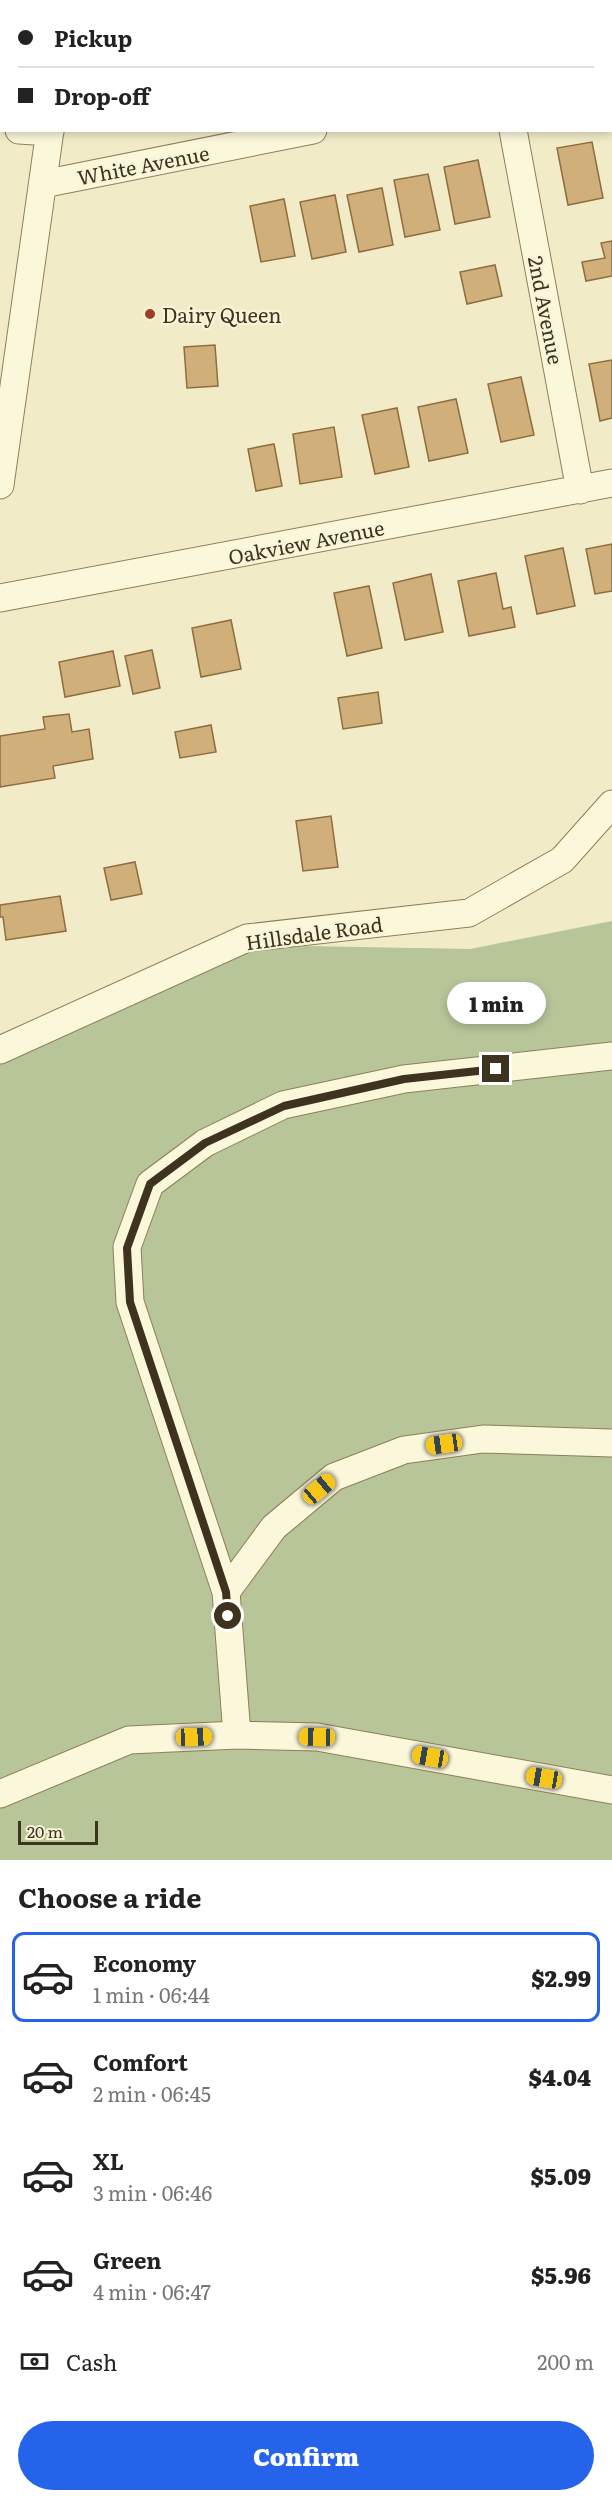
<!DOCTYPE html>
<html lang="en">
<head>
<meta charset="utf-8">
<style>
	body { margin:0; font-family:Literata,serif; background:#f2f2f2; color:#222; height:100vh; display:flex; flex-direction:column; font-size:22px; white-space:nowrap }
	* { box-sizing:border-box; margin:0 }
	p { font-size:20px; color:#767676 }
	.icon { flex:none; width:33px; height:33px; fill:none; stroke:currentColor; stroke-width:2; stroke-linecap:round; stroke-linejoin:round }
	.map { position:relative; height:1860px; overflow:hidden }
	.drawer { display:flex; flex-direction:column; background:#fff; flex:1 }
	.drawer>* { flex:none }
	.guide { position:absolute; left:0px; top:0px; width:612px; height:132px; box-shadow:0 3px 9px #0003; display:grid; align-content:center; height:132px; padding:0 18px; background:#fff }
	.scale { position:absolute; left:18px; bottom:15px; width:80px; box-sizing:border-box; padding-left:6px; border:3px solid #3d331f; border-top:0; font-size:16px; line-height:21px; white-space:nowrap; color:#3d331f; -webkit-text-stroke:4px #f8f4d7; paint-order:stroke }
	.end { position:absolute; width:27px; height:27px; margin:-14px; border:8px solid #3d331f; background:#fff; box-shadow:0 0 0 3px #fff }
	.from { border-radius:50% }
	.bubble { position:absolute; height:42px; border-radius:21px; background:#fff; box-shadow:0 3px 9px #0003; font-size:20px; font-weight:800; line-height:42px; text-align:center }
	.car { position:absolute; width:18px; height:36px; margin:-18px -9px; border-radius:8px; box-shadow:0 0 4px 2px #0007; background:linear-gradient(#f5c518 24%,#345 0 40%,#f5c518 0 76%,#345 0 86%,#f5c518 0) }
	.guide b { display:flex; align-items:center; gap:21px; height:57px; font-size:22px }
	.guide b+b { border-top:2px solid #e0e0e0 }
	.guide i { width:15px; height:15px; background:#222 }
	ul { padding:0; list-style:none }
	li { display:flex; align-items:center; gap:18px; height:90px; margin:0 12px 9px; padding:0 6px; border:3px solid transparent; border-radius:12px }
	li div { flex:1 }
	li b { display:block; font-size:22px }
	li em { font-style:normal; font-weight:800 }
	li.on { border-color:#2563eb }
	li>.icon { width:54px; height:54px; stroke-width:1.5 }
	h2 { padding:0 18px; font-size:27px; line-height:72px }
	.pay { display:flex; align-items:center; gap:15px; height:66px; padding:0 18px; font-size:22px }
	.pay p { margin-inline-start:auto }
	.action { display:flex; gap:12px; margin-top:auto; padding:12px 18px }
	.action a { flex:1; height:69px; border-radius:36px; background:#2563eb; color:#fff; font-size:24px; font-weight:800; line-height:69px; text-align:center }
	.map>svg:first-child { display:block }
	.cemetery { fill:#b7c599 }
	.building { fill:#d1af7b; stroke:#8e6d3f; stroke-width:1.5 }
	.lines { fill:none; stroke-linecap:round; stroke-linejoin:round }
	.minor-casing { stroke:#8e7f5b; stroke-width:29 }
	.minor { stroke:#fbf7db; stroke-width:27 }
	.route { stroke:#3d331f; stroke-width:8 }
	.poi-dot { fill:#a03d27; stroke:#f8f4d7; stroke-width:2 }
	.labels { text-anchor:middle; dominant-baseline:central; stroke-width:4.5; stroke-linejoin:round; paint-order:stroke }
	.street-label { font-size:20px; fill:#3d331f; stroke:#f8f4d7 }
	.poi-label { font-size:20px; fill:#3d331f; stroke:#f8f4d7; text-anchor:start }
</style>
</head>
<body>
<div class="map">
<svg width="612" height="1860" viewBox="0 0 612 1860">
	<rect width="100%" height="100%" fill="#f1ecc7"/>
	<path class="cemetery" d="M612 921V1860H0V1060L249 945 470 949Z"/>
	<path class="building" d="M592 142 603 198 568 205 557 148Z
		M478 160 490 217 455 224 444 167Z
		M428 174 440 230 405 237 394 180Z
		M382 188 393 245 359 252 347 195Z
		M335 195 346 252 312 259 300 202Z
		M284 199 295 256 261 262 250 206Z
		M612 241V276L586 281 582 262 605 258 601 243Z
		M495 265 502 296 467 304 460 272Z
		M215 345 218 386 187 388 184 347Z
		M612 360V418L600 421 589 364Z
		M521 377 534 435 501 442 488 384Z
		M456 399 468 453 429 461 418 407Z
		M397 408 409 467 375 474 362 415Z
		M334 427 342 477 300 484 293 434Z
		M274 444 282 486 256 491 248 449Z
		M612 544V591L595 594 586 549Z
		M563 548 575 606 537 614 525 556Z
		M496 573 503 609 511 607 515 627 469 636 458 581Z
		M431 574 443 632 405 640 393 583Z
		M369 586 382 648 347 656 334 593Z
		M231 620 241 669 201 677 192 628Z
		M152 650 160 688 133 694 125 656Z
		M113 651 120 686 65 697 59 662Z
		M378 692 382 723 343 729 338 698Z
		M69 714 72 732 89 729 93 759 53 766 55 778 0 787V736L45 729 43 717Z
		M211 725 216 752 180 758 175 732Z
		M331 816 338 867 303 871 296 821Z
		M135 862 142 894 111 900 104 868Z
		M60 896 66 931 6 940 3 917H0V905Z"/>
	<g class="lines">
		<defs>
			<path id="minor" d="M488 0 489 2
				M67 2V0
				M610 72 612 71
				M19 130 50 132
				M513 130 580 490
				M43 184 313 130
				M0 485 50 130
				M0 598 612 483
				M0 1050 247 938 469 913 562 860 612 804
				M226 1592 274 1527 334 1477 404 1450 483 1439 612 1443
				M237 1735 226 1592 130 1302 127 1247 150 1184 205 1143 283 1105 404 1079 612 1056
				M0 1794 129 1740 237 1735 317 1737 612 1790"/>
		</defs>
		<use href="#minor" class="minor-casing"/>
		<use href="#minor" class="minor"/>
	</g>
	<g class="lines">
		<path class="route" d="M228 1616 226 1592 130 1302 127 1248 150 1184 205 1143 284 1106 404 1079 496 1069"/>
	</g>
	<circle class="poi-dot" cx="150" cy="314" r="6"/>
	<g class="labels">
		<g class="street-label">
			<text transform="translate(143 164) rotate(-11)">White Avenue</text>
			<text transform="translate(547 310) rotate(79)">2nd Avenue</text>
			<text transform="translate(306 541) rotate(-11)">Oakview Avenue</text>
			<text transform="translate(314 932) rotate(-8)">Hillsdale Road</text>
		</g>
		<g class="poi-label">
			<text x="162" y="314">Dairy Queen</text>
		</g>
	</g>
</svg>
<div class="scale">20 m</div>
<i class="end from" style="left:228px;top:1616px"></i>
<i class="end" style="left:496px;top:1069px"></i>
<div class="bubble" style="left:447px;top:982px;width:99px">1 min</div>
<i class="car" style="left:444px;top:1444px;rotate:262deg"></i>
<i class="car" style="left:319px;top:1489px;rotate:50deg"></i>
<i class="car" style="left:194px;top:1737px;rotate:88deg"></i>
<i class="car" style="left:317px;top:1737px;rotate:271deg"></i>
<i class="car" style="left:430px;top:1757px;rotate:280deg"></i>
<i class="car" style="left:544px;top:1778px;rotate:280deg"></i>
<div class="guide">
<b><i class="from"></i>Pickup</b>
<b><i></i>Drop-off</b>
</div>
</div>
<section class="drawer">
<h2>Choose a ride</h2>
<ul>
<li class="on"><svg class="icon" aria-label="car" viewBox="0 0 24 24"><path d="M5 17H2v-5l4-1 3-4h7l3 4 3 1v5h-3M9 17h6M6 11h13"/><circle cx="7" cy="17" r="2"/><circle cx="17" cy="17" r="2"/></svg><div><b>Economy</b><p>1 min · 06:44</p></div><em>$2.99</em></li>
<li><svg class="icon" aria-label="car" viewBox="0 0 24 24"><path d="M5 17H2v-5l4-1 3-4h7l3 4 3 1v5h-3M9 17h6M6 11h13"/><circle cx="7" cy="17" r="2"/><circle cx="17" cy="17" r="2"/></svg><div><b>Comfort</b><p>2 min · 06:45</p></div><em>$4.04</em></li>
<li><svg class="icon" aria-label="car" viewBox="0 0 24 24"><path d="M5 17H2v-5l4-1 3-4h7l3 4 3 1v5h-3M9 17h6M6 11h13"/><circle cx="7" cy="17" r="2"/><circle cx="17" cy="17" r="2"/></svg><div><b>XL</b><p>3 min · 06:46</p></div><em>$5.09</em></li>
<li><svg class="icon" aria-label="car" viewBox="0 0 24 24"><path d="M5 17H2v-5l4-1 3-4h7l3 4 3 1v5h-3M9 17h6M6 11h13"/><circle cx="7" cy="17" r="2"/><circle cx="17" cy="17" r="2"/></svg><div><b>Green</b><p>4 min · 06:47</p></div><em>$5.96</em></li>
</ul>
<div class="pay"><svg class="icon" aria-label="cash" viewBox="0 0 24 24"><path d="M3 7h18v10H3z"/><circle cx="12" cy="12" r="2"/></svg>Cash<p>200 m</p></div>
<div class="action"><a>Confirm</a></div>
</section>
</body>
</html>
